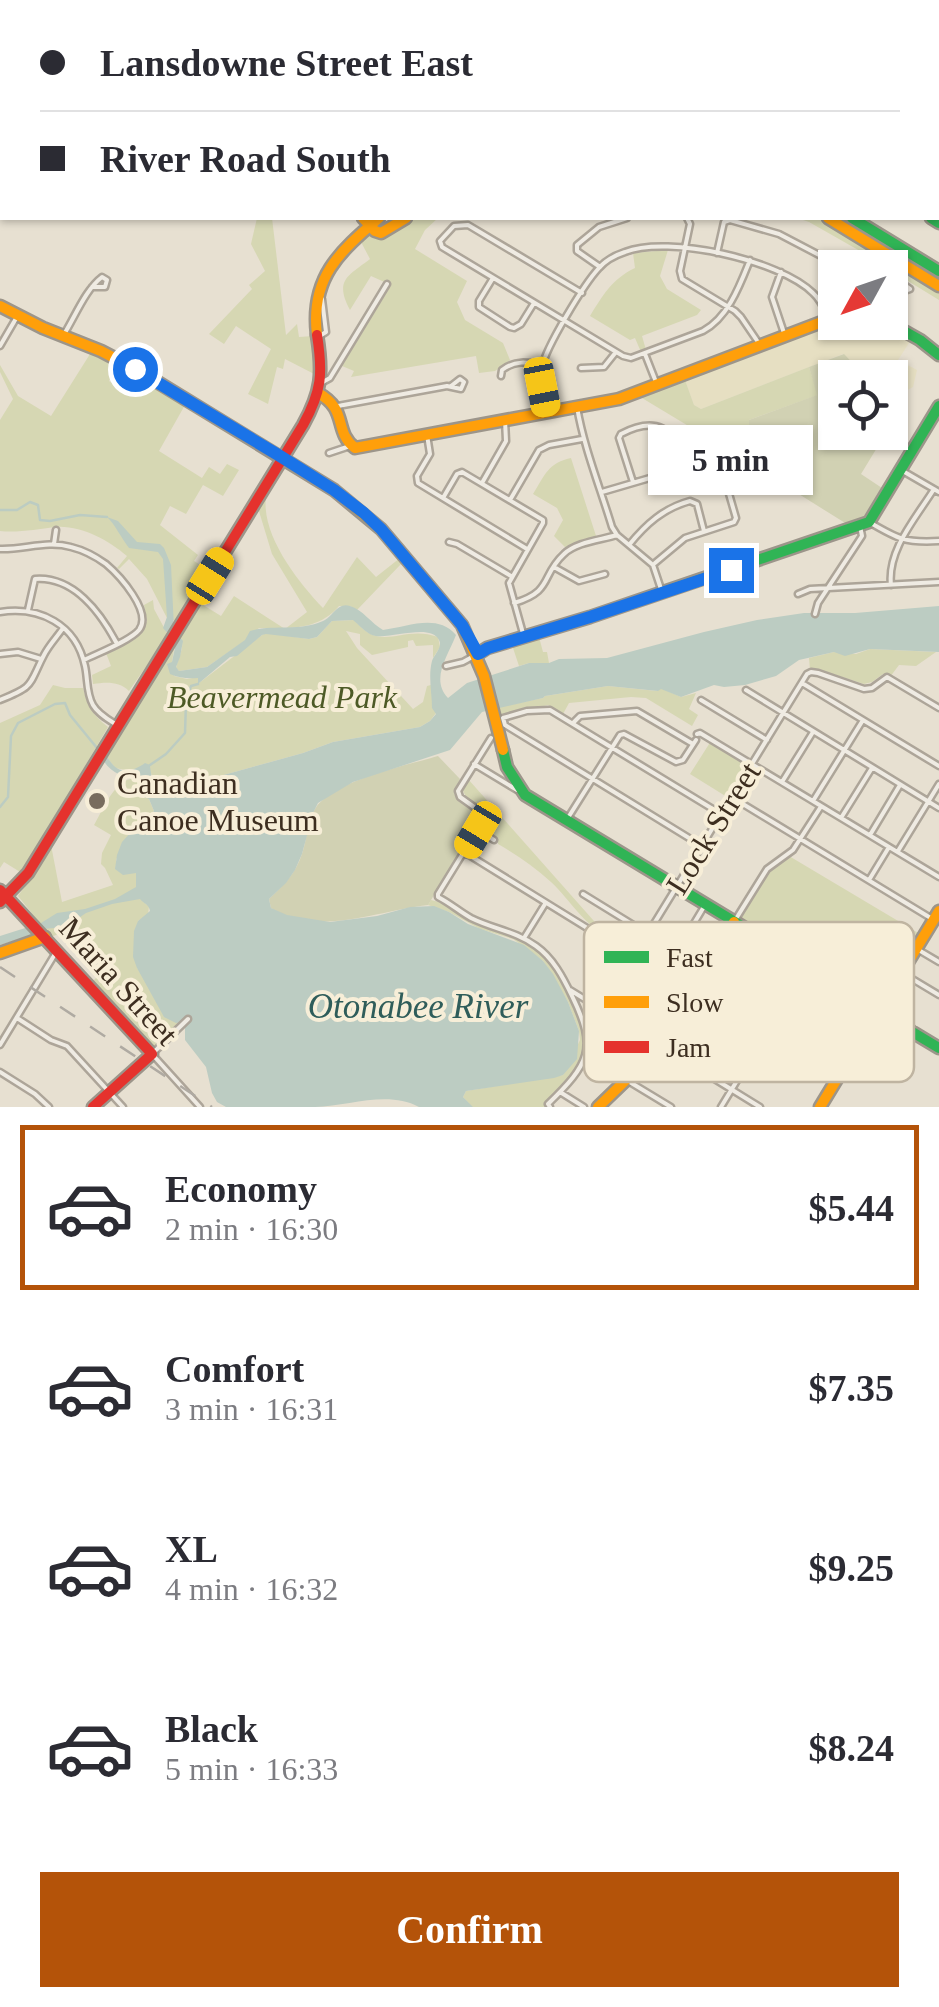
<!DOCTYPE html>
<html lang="en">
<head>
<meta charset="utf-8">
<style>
	body { margin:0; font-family:Georgia,serif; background:#f2f2f3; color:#2b2b33; height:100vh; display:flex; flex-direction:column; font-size:38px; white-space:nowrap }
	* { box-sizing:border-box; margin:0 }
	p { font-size:32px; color:#7c7c81 }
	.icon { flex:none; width:55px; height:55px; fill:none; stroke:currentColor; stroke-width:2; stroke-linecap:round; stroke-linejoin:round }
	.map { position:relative; height:1107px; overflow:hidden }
	.details { display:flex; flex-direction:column; background:#fff; flex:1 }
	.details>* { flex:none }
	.hud { position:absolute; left:0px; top:0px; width:940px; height:220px; box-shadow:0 2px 8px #0004; display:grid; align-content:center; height:220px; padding:0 40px; background:#fff }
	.needle { width:65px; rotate:230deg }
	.buttons { position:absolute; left:818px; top:250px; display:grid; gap:20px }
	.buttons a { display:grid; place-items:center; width:90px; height:90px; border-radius:0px; background:#fff; box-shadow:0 2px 8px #0004; font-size:50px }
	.end { position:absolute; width:45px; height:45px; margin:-22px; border:12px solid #1a73e8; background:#fff; box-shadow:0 0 0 5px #fff }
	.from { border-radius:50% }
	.bubble { position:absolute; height:70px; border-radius:0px; background:#fff; box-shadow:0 2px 8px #0004; font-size:32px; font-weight:700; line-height:70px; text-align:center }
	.car { position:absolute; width:30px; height:60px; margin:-30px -15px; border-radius:12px; box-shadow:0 0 8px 2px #0007; background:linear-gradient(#f5c518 24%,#345 0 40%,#f5c518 0 76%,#345 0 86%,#f5c518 0) }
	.hud b { display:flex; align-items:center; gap:35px; height:95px; font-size:38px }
	.hud b+b { border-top:2px solid #e1e1e2 }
	.hud i { width:25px; height:25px; background:#2b2b33 }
	ul { padding:18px 0 0; list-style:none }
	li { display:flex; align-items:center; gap:30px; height:165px; margin:0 20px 15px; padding:0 20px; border:5px solid transparent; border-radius:0px }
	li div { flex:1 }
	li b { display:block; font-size:38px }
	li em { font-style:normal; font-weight:700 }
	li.selected { border-color:#b45309 }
	li>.icon { width:90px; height:90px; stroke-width:1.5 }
	.button { display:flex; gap:20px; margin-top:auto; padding:20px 40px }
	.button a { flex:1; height:115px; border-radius:0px; background:#b45309; color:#fff; font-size:40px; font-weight:700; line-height:115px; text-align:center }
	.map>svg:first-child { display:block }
	.farmland { fill:#e6dfc2 }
	.green { fill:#d6d7b3 }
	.cemetery { fill:#d1d1b3 }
	.water { fill:#bcccc2 }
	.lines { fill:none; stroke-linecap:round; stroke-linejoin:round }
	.stream { stroke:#bcccc2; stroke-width:2.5 }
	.street-casing { stroke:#ada599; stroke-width:9 }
	.fast-casing { stroke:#9c958a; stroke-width:15 }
	.slow-casing { stroke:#9c958a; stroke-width:15 }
	.jam-casing { stroke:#9c958a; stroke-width:15 }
	.street { stroke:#efebe3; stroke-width:4 }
	.fast { stroke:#30b455; stroke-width:10 }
	.slow { stroke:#ff9f0a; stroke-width:10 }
	.jam { stroke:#e5322d; stroke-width:10 }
	.rail { stroke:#afaaa2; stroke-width:2.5; stroke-dasharray:18 18; stroke-linecap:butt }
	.route { stroke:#1a73e8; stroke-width:12 }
	.poi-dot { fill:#786c5e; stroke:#f7eed8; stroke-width:4 }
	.labels { text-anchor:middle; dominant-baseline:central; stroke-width:8; stroke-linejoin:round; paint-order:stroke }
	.park-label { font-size:32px; font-style:italic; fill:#4d5a26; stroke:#f7eed8 }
	.poi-label { font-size:32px; fill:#3d2e20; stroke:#f7eed8; text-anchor:start }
	.street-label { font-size:32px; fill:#3d2e20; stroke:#f7eed8 }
	.water-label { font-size:35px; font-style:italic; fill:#2f5d5a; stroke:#f7eed8 }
	.key { fill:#f7eed8; stroke:#bfb4a1; stroke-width:2.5 }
	.key-label { font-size:28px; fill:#3d2e20 }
</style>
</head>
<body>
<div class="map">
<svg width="939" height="1107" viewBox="0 0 939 1107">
	<rect width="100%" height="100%" fill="#e7e0d1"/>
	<path class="farmland" d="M835 322 878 323 911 340 898 360 917 370 913 387 890 399V378L866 377 843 354 701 409 694 405 685 380Z"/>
	<path class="green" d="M0 0H276L274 2H2V54L0 55Z
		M257 218H272L286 335 297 324 299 337 313 336 318 376 285 359 283 369 277 367 268 404 248 394 271 349 236 326 224 344 209 334 252 289 249 285 265 271 251 244Z
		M414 218H438L425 230 415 249 467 281 457 302 465 320 503 343 510 360 495 371 479 373 476 356 351 377 354 371 342 366 391 285 371 276 350 310C334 280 348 276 370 259L361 242 372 234 386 235Z
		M797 218 824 220 939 290V300L890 270V268L809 222Z
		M668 250 660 276 667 289 701 310 697 315 642 336 646 350 641 352 635 338 630 340 590 316C603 295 612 279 635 268L633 253Z
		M90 354 117 366 109 381 127 393 138 377 185 405 159 451 202 478 209 467 220 474 227 464 239 470 223 496 203 485 186 514 170 506 160 525 198 555 194 561 207 569 176 621 167 618 147 579 129 559 119 569 117 568 127 556C108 540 81 525 55 527 38 529 18 533 0 531V420L13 399 0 372V365L18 396 51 416Z
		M809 367 818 395 749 420 750 441 725 448 637 395 685 380 694 405 701 409Z
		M571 458 597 539 566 548 554 536 563 520 557 508 533 494C545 475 548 463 571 458Z
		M266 497C261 535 298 582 323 608L357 557 376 577 400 558 402 563 357 610 350 606H339C319 630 289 629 259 628L246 640 207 667 179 671 176 668C178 657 186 647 180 636L200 603 221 616 234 596 285 629 307 612 272 554 258 508Z
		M153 600 154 609 168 635 129 691C119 681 106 682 93 684L92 675 111 666 106 653C126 644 137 642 147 621L144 605Z
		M354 620C359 625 365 632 373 635 392 642 411 627 438 637L440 647 433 658V645L416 646 413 640 408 641V647L372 655 360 645V634L346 631 357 648 413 709 423 702 427 686 431 685 436 713 430 721 420 727 333 742 303 753 202 781C182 793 182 800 157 797 152 789 155 778 149 769L131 771 115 768 106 756 175 643 172 662 174 676 187 679 198 677 199 683 262 635 266 633 309 639 317 637 332 621Z
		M539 637 543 652H547L549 663H529L519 666 512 645Z
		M870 649 936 652 916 666 899 665 890 677 883 674 872 682 864 684 817 669 810 670 809 658 834 652 856 654Z
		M53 685 65 688H83C88 707 93 715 108 727L78 778 79 784 25 875 4 862 0 868V723L40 705Z
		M608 686 657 691 661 688 681 697 696 693 689 709 698 715 692 726 646 698 631 697 569 703 563 714 548 705 501 717 498 707 543 698 545 696Z
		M711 741 748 763 727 797 690 774Z
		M145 776 147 777 149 799 154 811C138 828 123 837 116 861L136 872C137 886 136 899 149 906L148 915 138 921 137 968 189 1020 169 1040 165 1036 153 1047 93 981 106 968 68 930 51 937 18 896 48 854 51 845 62 902 113 885 105 868 101 864 102 853 111 835 94 825C102 812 112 786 127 780 133 778 139 778 145 776Z
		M468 779 609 938C584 925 571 901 551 882 535 867 517 855 498 844L497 837 483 830 487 819C479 802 468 803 463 791Z
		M789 856 920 934 879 1001 873 1002 740 920 771 869Z
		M431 900C450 904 462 916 479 923 496 931 513 933 529 943 560 962 596 1026 580 1062 573 1078 557 1091 546 1103L548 1107H472L463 1097 466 1091 563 1075 580 1040 579 1031 568 1002 543 961 513 939 480 929 449 912 428 905Z"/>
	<path class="cemetery" d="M844 354 866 377 835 378V432L886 433 861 474 885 490 868 518 850 526 725 448 749 441V420L817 395 809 367Z
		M438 756 460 779 454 794 475 811 480 819 428 905C380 910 315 938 271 908L269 899C283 886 296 873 302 854 307 840 307 822 315 809 331 781 408 765 438 756Z"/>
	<path class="water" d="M107 517 118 521 137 542 160 544 164 548 171 565 174 629 183 641 180 657 176 667 179 671 207 667 245 640 250 631C273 624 298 632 323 621 333 617 337 602 350 606 362 609 372 624 383 630 408 627 437 613 456 635 448 656 430 679 448 698L467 683 529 663H549L559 659 607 658 704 632 757 620 804 613H855L939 606V652L870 649 845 656 834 652 799 660 776 676 745 685 724 687 714 685 681 697 661 689 658 691 608 686 545 696 543 698 482 712 450 750 353 782 318 803 313 813 302 854 295 870 286 883 269 899 271 908 287 915 330 922 377 916 410 907 434 906 449 912 468 924 524 945 543 961 553 974 568 1002 579 1031 577 1059 563 1075 554 1078 466 1091 463 1097 473 1107H419C388 1090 349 1106 315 1107 286 1107 256 1107 226 1107L217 1102 212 1093 206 1067 185 1040V1025L189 1020 176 1023 164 1017 137 968 133 957 134 931 138 921 150 911C149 904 144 904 140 899L112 904 86 913 70 924 55 928 42 929 35 934 0 945V936L41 923 57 913 85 909 115 899 136 887V873L123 875 115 869 117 855 122 842 133 830 142 825 154 811 149 799 142 796V793L148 789 147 777C131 781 113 776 103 760L106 756C109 759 111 763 114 766 123 775 137 769 145 763L150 765C150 770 155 793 157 797 182 800 182 793 202 781L303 753 333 742 420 727 430 721 436 714 432 708C432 693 428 676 432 661 434 655 443 647 439 640 430 622 387 641 372 635 365 632 359 625 353 620L332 621 317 637 309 639 266 634 262 635 237 656 230 657 198 684V678C188 679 179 678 170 674L167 664 172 662 176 643 163 628 167 617 163 559 158 552 129 548C122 539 114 523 107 517Z"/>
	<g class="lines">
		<path class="stream" d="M726 0 727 2
			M0 510H17L30 502 38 505 40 520 50 521 80 515 107 517
			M150 765 166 754 185 733 186 702 191 686 198 684
			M0 807 8 797 11 736 18 723 55 704 65 703 70 715 97 748"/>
		<defs>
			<path id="street" d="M400 0 404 2
				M638 2 640 0
				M0 58H2
				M687 218 690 224 680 271 682 279 735 311 741 317 760 345
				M717 253 724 222 730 220 779 234 844 268
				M600 267 577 251V245L599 227 627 218
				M781 272 772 297 784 333
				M493 278 479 301V307L510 327 514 328 521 324 534 303
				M582 293 468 225 454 226 440 241 442 247 623 356 631 358 703 331C728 318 740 285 750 260
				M317 296 322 299 326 332 318 337
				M890 296 910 289 900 282 892 296
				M63 336C75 317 85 290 102 277L107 280 105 287H92
				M0 346 18 315
				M645 354 656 382
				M581 368 604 367 616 352
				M501 376 502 370C515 360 527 362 543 365
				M321 383 330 378 387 284
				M338 406 447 386 461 389 464 382 460 379 451 386
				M577 407C584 448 600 487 612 527L617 535 653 565 662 592
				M547 412C544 397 540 382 542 367 546 347 584 284 599 268 605 261 616 255 625 252 668 235 780 260 813 293 821 300 825 310 829 319
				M427 435 430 454 417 476 418 483 527 549
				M329 453 350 446
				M901 470 939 492
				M482 483 506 441 505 420
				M602 492 684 468 687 463C675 427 655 416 621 434L619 438 633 482
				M443 498 457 474 462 472 543 520V523L509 583 524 637
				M510 500 539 450 549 445 582 439
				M869 522C898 539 905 543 939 541
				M449 542 457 544 511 576
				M54 544 56 530
				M629 545C646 524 664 508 690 501L697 504 704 531
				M0 549C24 550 47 540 71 547 83 550 95 556 106 564 119 575 153 612 139 630 130 641 98 653 84 660
				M655 563 685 538 734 522 736 518 721 466
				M554 567 579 581 605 574
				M891 585C887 550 916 518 934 489
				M798 594 810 589 939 582
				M514 603C554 591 540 576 564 554 576 542 601 540 617 535
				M28 610 35 579C73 576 100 612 116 642
				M0 612C40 606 76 624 85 666 88 679 86 693 93 705 98 714 109 720 117 725
				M815 614 818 603 862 536 860 526
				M0 654 18 652 41 659
				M446 666 463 662 474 656
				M802 683 939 766
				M746 690 939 808
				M0 700C35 686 28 686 44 655 49 645 57 637 63 628
				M701 700 767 740
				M573 723 580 716 637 711 693 744
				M697 734 700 733 939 877
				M491 738 458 791 460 797 481 812V824L438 894V897C450 903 460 912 471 918 493 929 515 931 536 946 553 958 563 977 572 996 598 1049 589 1064 548 1104L550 1107
				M474 764 517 790
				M782 782 813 732
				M733 798 934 920
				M813 801 863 720
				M841 818 872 768
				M566 821 620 735 624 734 676 762 683 760 696 740
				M478 830 494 840
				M870 835 900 785
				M702 846 505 725 503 718 527 711 550 710 721 814
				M898 851 939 784
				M464 852 634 957
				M869 880 889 847
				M583 894 648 934
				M734 922 767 869 793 850 820 808
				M646 937 840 1056 845 1062
				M524 938 545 904
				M719 948 863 1036
				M917 949 939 962
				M675 955 705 905
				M630 964 685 998
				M904 974 939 995
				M570 990 760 1107
				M17 1018 51 1040 67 1046 123 1107
				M188 1019 152 1054 200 1107
				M587 1033 807 674 811 672 818 673 864 689 872 688 887 677 939 708
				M0 1045 55 954
				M0 1072 35 1094 49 1107
				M628 1081 671 1107
				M560 1092 584 1107
				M721 1107 806 967"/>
			<path id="fast" d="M852 218 939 271
				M931 218 939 223
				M888 322 920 340 939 355
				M478 654 487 648 590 617 869 522 939 406
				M503 750 507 767 525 795 864 1000 911 1031
				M909 1030 939 1048"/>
			<path id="slow" d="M559 2 560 0
				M0 190H2
				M363 218 375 231 381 233 406 218
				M828 218 939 286
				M0 306 43 328 101 351 141 372 334 490 381 529 462 625 484 676 503 750
				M317 335C310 278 339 252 379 218
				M318 393C349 410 333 431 355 448L619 399 835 317
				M0 953 45 937
				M598 1107 655 1052 734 922
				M820 1107 939 911"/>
			<path id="jam" d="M0 202H2
				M0 890 152 1054 93 1107
				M0 902 28 873 303 425C322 391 323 373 317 335"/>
		</defs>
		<use href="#street" class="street-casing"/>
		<use href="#fast" class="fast-casing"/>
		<use href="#slow" class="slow-casing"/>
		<use href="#jam" class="jam-casing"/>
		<use href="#street" class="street"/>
		<use href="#fast" class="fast"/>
		<use href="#slow" class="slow"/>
		<use href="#jam" class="jam"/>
		<path class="rail" d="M0 967 212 1107"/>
	</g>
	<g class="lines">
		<path class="route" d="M135 369 280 456 334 490 364 513 381 529 462 625 478 654 488 648 590 617 731 570"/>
	</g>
	<circle class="poi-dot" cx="97" cy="801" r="10"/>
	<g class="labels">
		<g class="park-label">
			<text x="282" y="697">Beavermead Park</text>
		</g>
		<g class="poi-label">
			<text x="117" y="783">Canadian<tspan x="117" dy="37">Canoe Museum</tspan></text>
		</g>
		<g class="street-label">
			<text transform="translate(713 828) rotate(-58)">Lock Street</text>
			<text transform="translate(119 981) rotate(48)">Maria Street</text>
		</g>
		<g class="water-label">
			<text x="418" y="1006">Otonabee River</text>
		</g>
	</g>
	<rect x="584" y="922" width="330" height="160" rx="15" class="key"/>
	<rect x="604" y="951" width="45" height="12" fill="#30b455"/>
	<rect x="604" y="996" width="45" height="12" fill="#ff9f0a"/>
	<rect x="604" y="1041" width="45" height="12" fill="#e5322d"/>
	<g class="key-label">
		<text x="666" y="967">Fast</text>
		<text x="666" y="1012">Slow</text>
		<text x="666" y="1057">Jam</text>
	</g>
</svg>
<div class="buttons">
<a><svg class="needle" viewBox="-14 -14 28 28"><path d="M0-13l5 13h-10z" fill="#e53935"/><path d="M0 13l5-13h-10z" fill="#7c7c81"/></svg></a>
<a><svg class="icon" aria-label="locate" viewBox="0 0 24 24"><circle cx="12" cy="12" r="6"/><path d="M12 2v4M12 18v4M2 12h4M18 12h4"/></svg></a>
</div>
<i class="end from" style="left:135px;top:369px"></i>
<i class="end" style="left:731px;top:570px"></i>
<div class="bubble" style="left:648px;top:425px;width:165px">5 min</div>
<i class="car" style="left:542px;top:387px;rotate:169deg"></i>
<i class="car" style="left:210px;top:576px;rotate:32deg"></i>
<i class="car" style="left:478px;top:830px;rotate:211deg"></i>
<div class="hud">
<b><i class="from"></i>Lansdowne Street East</b>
<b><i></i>River Road South</b>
</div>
</div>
<section class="details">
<ul>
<li class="selected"><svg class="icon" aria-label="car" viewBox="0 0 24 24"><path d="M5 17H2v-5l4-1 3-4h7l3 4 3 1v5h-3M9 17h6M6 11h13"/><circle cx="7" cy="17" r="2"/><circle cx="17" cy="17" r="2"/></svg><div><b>Economy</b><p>2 min · 16:30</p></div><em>$5.44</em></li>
<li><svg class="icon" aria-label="car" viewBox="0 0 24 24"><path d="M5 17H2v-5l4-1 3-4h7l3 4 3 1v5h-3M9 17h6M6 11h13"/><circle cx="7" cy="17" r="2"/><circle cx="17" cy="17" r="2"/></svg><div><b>Comfort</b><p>3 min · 16:31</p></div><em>$7.35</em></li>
<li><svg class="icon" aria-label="car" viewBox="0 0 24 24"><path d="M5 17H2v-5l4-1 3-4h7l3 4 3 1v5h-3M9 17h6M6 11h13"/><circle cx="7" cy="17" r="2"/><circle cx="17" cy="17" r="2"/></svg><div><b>XL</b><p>4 min · 16:32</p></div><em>$9.25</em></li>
<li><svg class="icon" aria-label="car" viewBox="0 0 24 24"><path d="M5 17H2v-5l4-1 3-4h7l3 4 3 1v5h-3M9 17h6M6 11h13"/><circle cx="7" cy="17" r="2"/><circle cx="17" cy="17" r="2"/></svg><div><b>Black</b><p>5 min · 16:33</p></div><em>$8.24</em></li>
</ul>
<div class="button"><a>Confirm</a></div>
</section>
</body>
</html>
